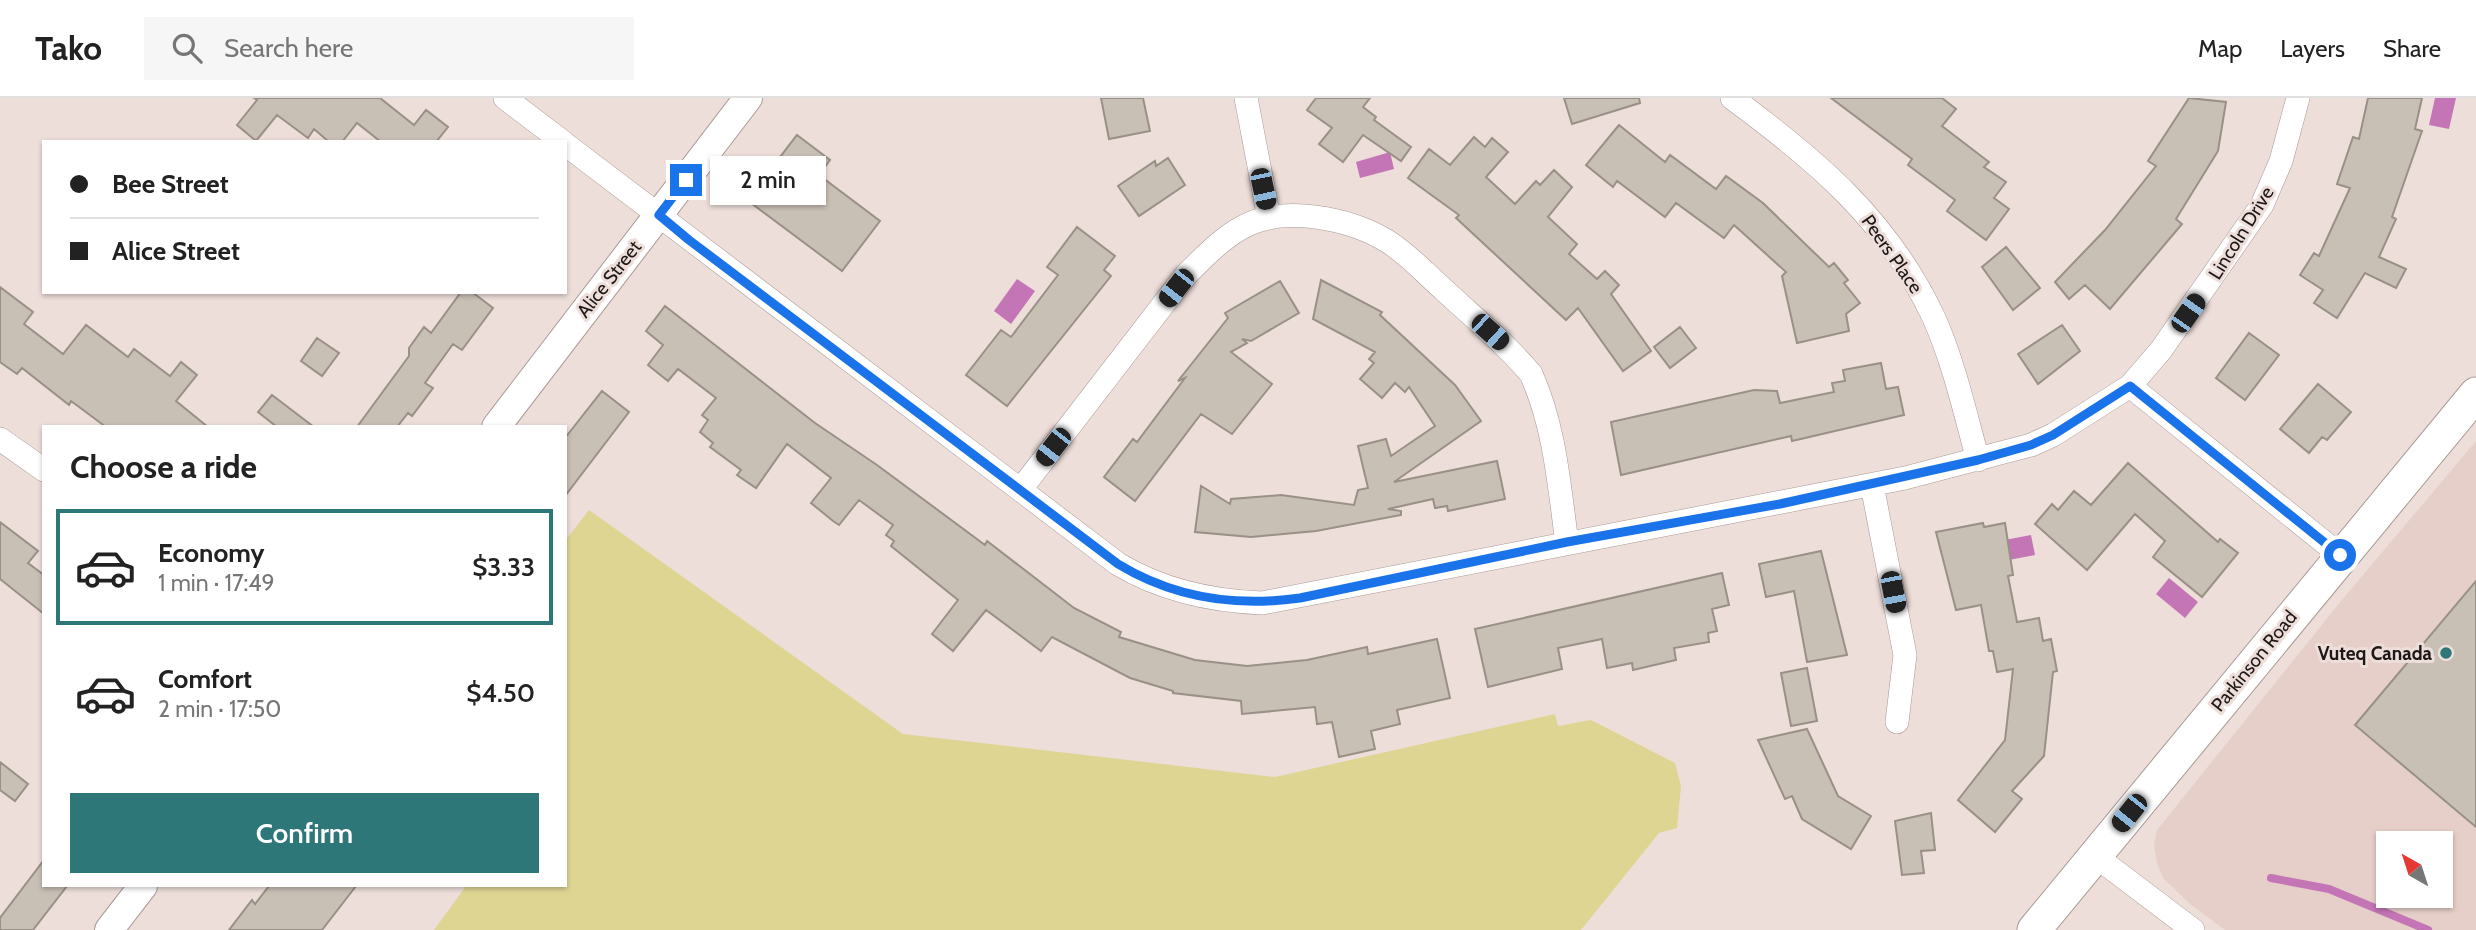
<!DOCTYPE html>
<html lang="en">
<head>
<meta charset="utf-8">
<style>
	body { margin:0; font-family:Cabin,sans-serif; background:#f6f6f6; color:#222; height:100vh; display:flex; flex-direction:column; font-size:26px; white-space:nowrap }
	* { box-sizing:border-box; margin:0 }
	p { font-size:23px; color:#767676 }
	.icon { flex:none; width:38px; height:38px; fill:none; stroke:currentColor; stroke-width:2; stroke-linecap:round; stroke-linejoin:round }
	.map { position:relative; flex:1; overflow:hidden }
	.side { position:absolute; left:42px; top:327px; width:525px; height:462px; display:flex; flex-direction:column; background:#fff; border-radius:0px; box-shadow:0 2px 5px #0004 }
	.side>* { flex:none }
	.top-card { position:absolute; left:42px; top:42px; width:525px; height:154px; border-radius:0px; box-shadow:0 2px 5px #0004; display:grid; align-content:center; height:154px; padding:0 28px; background:#fff }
	.needle { width:46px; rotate:321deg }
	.fabs { position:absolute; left:2376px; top:733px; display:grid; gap:14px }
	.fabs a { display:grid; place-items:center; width:77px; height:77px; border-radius:0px; background:#fff; box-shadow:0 2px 5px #0004; font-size:35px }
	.end { position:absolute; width:32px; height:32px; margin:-16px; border:9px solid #1a73e8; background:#fff; box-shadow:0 0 0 4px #fff }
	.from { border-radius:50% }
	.bubble { position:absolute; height:49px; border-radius:0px; background:#fff; box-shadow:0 2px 5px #0004; font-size:23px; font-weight:600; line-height:49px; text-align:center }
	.car { position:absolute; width:21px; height:42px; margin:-21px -10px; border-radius:9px; box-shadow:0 0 5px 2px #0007; background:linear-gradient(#222 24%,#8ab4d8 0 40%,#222 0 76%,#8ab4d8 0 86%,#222 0) }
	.top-card b { display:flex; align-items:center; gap:24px; height:66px; font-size:26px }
	.top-card b+b { border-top:2px solid #e0e0e0 }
	.top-card i { width:18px; height:18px; background:#222 }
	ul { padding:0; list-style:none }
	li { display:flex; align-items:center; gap:21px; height:116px; margin:0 14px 10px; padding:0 14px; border:4px solid transparent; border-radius:0px }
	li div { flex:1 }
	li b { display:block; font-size:26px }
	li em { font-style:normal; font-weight:600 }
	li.on { border-color:#2e7778 }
	li>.icon { width:63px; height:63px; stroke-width:1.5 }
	h2 { padding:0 28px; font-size:32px; line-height:84px }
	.action { display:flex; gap:14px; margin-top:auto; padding:14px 28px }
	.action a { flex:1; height:80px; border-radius:0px; background:#2e7778; color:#fff; font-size:28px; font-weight:600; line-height:80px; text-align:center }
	header { display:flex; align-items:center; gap:42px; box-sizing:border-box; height:98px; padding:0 35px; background:#fff; border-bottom:2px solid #e0e0e0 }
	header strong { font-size:33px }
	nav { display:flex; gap:38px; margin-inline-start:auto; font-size:24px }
	.search { width:490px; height:63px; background:#f6f6f6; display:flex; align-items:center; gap:18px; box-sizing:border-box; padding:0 24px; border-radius:0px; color:#767676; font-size:26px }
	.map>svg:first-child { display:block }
	.built { fill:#e6cfc8; fill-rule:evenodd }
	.green { fill:#ded593 }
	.water { fill:#c475b5 }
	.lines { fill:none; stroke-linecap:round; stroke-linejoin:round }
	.stream { stroke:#c475b5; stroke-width:8 }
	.building { fill:#c8bfb5; stroke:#999086; stroke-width:2 }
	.minor-casing { stroke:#a89a96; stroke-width:24 }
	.tertiary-casing { stroke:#a89a96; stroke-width:30 }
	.secondary-casing { stroke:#a89a96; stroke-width:35 }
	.minor { stroke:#fff; stroke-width:23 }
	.tertiary { stroke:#fff; stroke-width:28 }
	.secondary { stroke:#fff; stroke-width:33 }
	.route { stroke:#1a73e8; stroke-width:9 }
	.poi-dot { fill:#2e7778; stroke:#eddeda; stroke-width:2.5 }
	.labels { text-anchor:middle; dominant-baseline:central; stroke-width:6; stroke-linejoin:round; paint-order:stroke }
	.street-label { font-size:19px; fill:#1d1817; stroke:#eddeda }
	.poi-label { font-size:19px; font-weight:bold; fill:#1d1817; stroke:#eddeda; text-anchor:end }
</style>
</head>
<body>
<header>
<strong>Tako</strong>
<div class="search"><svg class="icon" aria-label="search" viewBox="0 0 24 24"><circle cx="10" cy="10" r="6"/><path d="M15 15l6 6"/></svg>Search here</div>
<nav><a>Map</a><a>Layers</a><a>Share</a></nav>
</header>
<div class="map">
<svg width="2476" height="832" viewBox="0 0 2476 832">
	<rect width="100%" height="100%" fill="#eddeda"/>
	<path class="built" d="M2476 343V832H2225L2190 806 2163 780 2157 765 2154 747 2157 732 2341 503ZM2389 746H2441V798H2389Z"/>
	<path class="green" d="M589 412 903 636 1275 679 1555 616 1558 628 1591 622 1675 665 1681 688 1677 730 1659 735 1581 832H434L466 788H565V443Z"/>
	<path class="water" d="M2435 0H2456L2449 31 2429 27Z
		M1390 54 1394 71 1360 80 1356 64Z
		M1017 181 1035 193 1011 226 994 213Z
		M2031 437 2035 457 1998 464 1994 444Z
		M2169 480 2198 504 2185 520 2156 496Z"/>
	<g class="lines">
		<path class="stream" d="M2271 780 2329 791 2428 832"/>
	</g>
	<path class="building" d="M254 0H380L414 27 426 12 448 29 436 44H381L357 25 342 44H329L314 31 308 40 277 17 256 43 237 27 257 2Z
		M1101 0H1143L1150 33 1109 41Z
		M1316 0H1370L1363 9 1376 19 1374 22 1411 49 1401 63 1363 37 1343 64 1319 46 1332 30 1307 12Z
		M1564 0H1639L1640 5 1572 26Z
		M1831 0H1942L1956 11 1942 28 1989 64 1984 69 2006 84 1994 100 2009 111 1986 142 1947 113 1955 102 1908 67 1912 61Z
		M2189 0 2226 4 2218 53 2176 121 2182 126 2110 211 2085 187 2069 201 2055 184 2105 132 2156 68 2148 63Z
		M2368 0H2422L2415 31 2422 33 2392 119 2396 121 2379 159 2406 171 2396 190 2365 175 2337 220 2314 205 2323 192 2300 177 2314 155 2319 158 2350 90 2337 86 2353 39 2359 41Z
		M1619 27 1665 64 1670 57 1716 91 1726 78 1763 105 1829 169 1834 165 1848 182 1844 185 1860 205 1846 216 1849 233 1797 245 1782 178 1786 174 1734 127 1724 140 1676 105 1665 119 1617 83 1613 89 1586 67Z
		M797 37 830 62 819 77 880 123 842 173 747 102Z
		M1474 39 1485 49 1492 40 1508 54 1486 79 1515 106 1536 83 1540 87 1554 72 1572 89 1548 119 1577 146 1569 156 1597 181 1605 173 1619 187 1611 196 1651 253 1623 273 1578 210 1566 222 1456 120 1459 117 1408 80 1429 51 1450 67Z
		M1168 60 1185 87 1139 118 1118 88 1155 63 1156 68Z
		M1077 129 1115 158 1104 172 1111 178 1007 308 966 277 1001 232 1011 239 1058 177 1047 169Z
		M2006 149 2040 190 2013 212 1982 169Z
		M1321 182 1382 214 1380 217 1455 287 1481 323 1394 384 1497 363 1505 401 1448 413 1447 408 1435 410 1433 401 1388 411 1401 413V417L1316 433 1251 439 1195 434 1201 388 1230 406 1231 401 1281 397 1354 407 1358 392 1368 390 1358 348 1386 341 1391 358 1435 328 1409 289 1405 294 1395 285 1382 300 1360 281 1374 265 1369 261 1375 254 1313 221Z
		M1280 183 1299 215 1251 243 1242 241 1247 245 1231 254 1272 286 1232 336 1201 316 1135 403 1104 379 1133 341 1137 344 1185 280 1178 283 1228 220 1225 215Z
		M0 189 33 214 24 226 63 256 86 227 128 259 134 251 170 278 181 264 197 277 176 303 208 329H106L71 303 69 307 22 270 17 276 0 264Z
		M461 194H472L493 210 462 252 453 246 425 285 433 290 412 318 408 315 397 329H357L409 258V250L424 229 431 235Z
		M665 208 815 325 877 367 985 447 987 443 1074 510 1121 534 1119 539 1195 562 1247 568 1307 562 1367 549 1368 556 1437 541 1450 600 1397 612 1400 626 1371 633 1375 651 1339 659 1332 624 1317 626 1315 609 1242 616 1241 603 1173 595V593L1130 580 1052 539 1041 553 986 512 953 553 932 536 958 502 891 448 894 443 886 437 893 427 859 402 839 427 833 423 811 405 831 380 787 346 756 390 737 377 741 372 710 349 713 345 700 334 708 322 702 317 716 300 678 271 668 283 648 267 663 247 646 233Z
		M2062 227 2080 253 2038 286 2018 256Z
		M1680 229 1696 250 1670 270 1654 249Z
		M2249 235 2279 257 2245 302 2216 280Z
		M317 240 339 255 322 278 301 263Z
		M1881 265 1886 291 1898 289 1904 317 1792 343 1791 338 1621 377 1611 324 1754 292 1777 293 1780 305 1834 294 1832 285 1845 283 1843 272Z
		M2318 286 2351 314 2327 342 2322 339 2309 355 2280 331Z
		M602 293 629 314 565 398V340Z
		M272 297 314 329H277L258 314Z
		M2128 365 2218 444 2220 441 2238 455 2202 499 2153 459 2165 443 2135 416 2087 472 2035 426 2052 406 2058 412 2074 393 2091 407Z
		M0 424 38 453 28 465 44 477V516L0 481Z
		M1983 425 1984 429 2005 425 2013 477 2008 478 2017 524 2039 520 2043 543 2051 541 2057 573 2053 574 2044 658 2012 693 2022 701 1995 734 1958 702 2005 642 2013 571 1997 574 1993 553H1989L1981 507 1956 512 1936 434Z
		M1821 453 1847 557 1807 564 1794 493 1766 499 1759 466Z
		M1722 475 1729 507 1712 511 1717 533 1708 535 1709 544 1674 550 1676 562 1633 572 1632 565 1607 570 1602 541 1558 550 1562 571 1488 589 1475 531Z
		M2476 483V729L2355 627Z
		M1807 570 1817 623 1791 628 1781 575Z
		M1807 631 1838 698 1871 718 1851 751 1802 721 1792 698 1785 701 1758 642Z
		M0 664 28 686 15 703 0 692Z
		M1931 715 1935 752 1921 753 1924 775 1902 777 1895 723Z
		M44 762V788H67L33 832H0V820Z
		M269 788H356L322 832H229L252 802 255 806Z"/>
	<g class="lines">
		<defs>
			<path id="minor" d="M505 0 563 44
				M1246 0 1269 120
				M1732 0C1816 62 1888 122 1934 220 1954 265 1965 315 1978 362
				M565 46 1118 466C1163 493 1211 503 1262 505L1905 380 2031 347 2053 337 2130 288 2161 252 2262 107 2281 63 2298 0
				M2130 288 2340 457
				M0 341 44 372
				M1872 387 1905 557 1897 624
				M1021 391 1186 177C1203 160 1222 140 1243 129 1283 107 1349 120 1387 143 1408 156 1425 175 1443 191 1473 219 1505 245 1531 276 1555 329 1559 387 1567 445
				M2094 757 2193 832"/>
			<path id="tertiary" d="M496 329 748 0
				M109 832 143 788"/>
			<path id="secondary" d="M2034 832 2476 296"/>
		</defs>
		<use href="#minor" class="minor-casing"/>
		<use href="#tertiary" class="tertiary-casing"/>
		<use href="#secondary" class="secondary-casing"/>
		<use href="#minor" class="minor"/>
		<use href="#tertiary" class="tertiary"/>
		<use href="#secondary" class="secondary"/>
	</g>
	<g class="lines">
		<path class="route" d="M686 82 659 117 689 142 1118 466C1174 500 1236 509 1300 500L1567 444 1780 406 1978 362 2031 347 2053 337 2130 288 2340 457"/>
	</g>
	<circle class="poi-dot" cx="2446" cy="555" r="7"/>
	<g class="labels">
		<g class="street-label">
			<text transform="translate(2241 135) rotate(-58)">Lincoln Drive</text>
			<text transform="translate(1892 156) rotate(55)">Peers Place</text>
			<text transform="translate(609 181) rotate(-52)">Alice Street</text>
			<text transform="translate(2254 563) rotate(-51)">Parkinson Road</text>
		</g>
		<g class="poi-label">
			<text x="2432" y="555">Vuteq Canada</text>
		</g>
	</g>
</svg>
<div class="fabs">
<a><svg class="needle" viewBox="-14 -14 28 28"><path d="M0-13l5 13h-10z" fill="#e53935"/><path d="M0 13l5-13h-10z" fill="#767676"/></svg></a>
</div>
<i class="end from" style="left:2340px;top:457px"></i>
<i class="end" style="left:686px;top:82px"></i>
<div class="bubble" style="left:710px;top:58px;width:116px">2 min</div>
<i class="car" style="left:1263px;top:91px;rotate:168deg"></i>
<i class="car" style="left:1176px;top:190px;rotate:218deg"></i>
<i class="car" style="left:2188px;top:215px;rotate:35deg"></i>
<i class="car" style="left:1490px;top:234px;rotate:132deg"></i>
<i class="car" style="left:1053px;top:349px;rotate:218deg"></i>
<i class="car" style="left:1893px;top:494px;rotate:169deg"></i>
<i class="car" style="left:2129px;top:715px;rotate:219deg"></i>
<div class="top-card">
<b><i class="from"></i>Bee Street</b>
<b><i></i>Alice Street</b>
</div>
<section class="side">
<h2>Choose a ride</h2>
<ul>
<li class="on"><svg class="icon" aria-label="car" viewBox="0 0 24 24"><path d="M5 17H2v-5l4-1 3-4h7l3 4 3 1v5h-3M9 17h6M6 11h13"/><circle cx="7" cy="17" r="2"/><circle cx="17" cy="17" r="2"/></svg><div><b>Economy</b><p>1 min · 17:49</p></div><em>$3.33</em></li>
<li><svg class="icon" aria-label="car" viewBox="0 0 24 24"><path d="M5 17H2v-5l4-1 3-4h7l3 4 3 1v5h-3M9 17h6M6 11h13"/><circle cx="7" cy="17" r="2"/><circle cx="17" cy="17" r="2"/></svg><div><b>Comfort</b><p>2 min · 17:50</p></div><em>$4.50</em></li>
</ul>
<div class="action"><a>Confirm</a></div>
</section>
</div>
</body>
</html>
